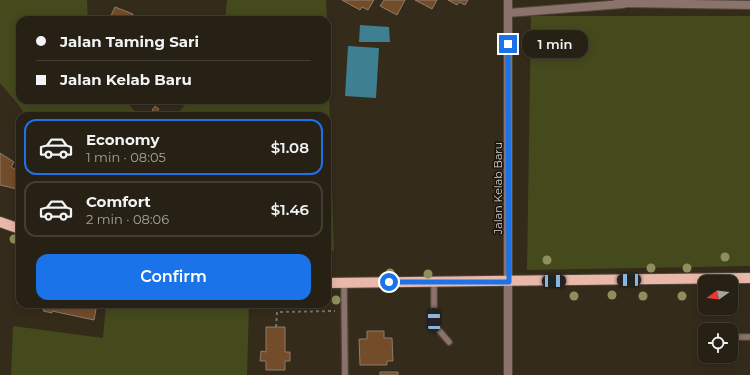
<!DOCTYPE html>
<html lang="en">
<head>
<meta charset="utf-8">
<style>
	body { margin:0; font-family:Montserrat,sans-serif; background:#2f281d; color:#f1f3f6; height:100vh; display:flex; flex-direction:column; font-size:15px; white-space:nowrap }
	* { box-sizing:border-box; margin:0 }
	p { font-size:13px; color:#a4a3a0 }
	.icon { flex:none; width:22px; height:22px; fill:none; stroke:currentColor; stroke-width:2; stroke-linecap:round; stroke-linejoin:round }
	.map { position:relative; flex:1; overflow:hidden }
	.drawer { position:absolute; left:16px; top:112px; width:315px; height:196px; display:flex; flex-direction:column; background:#272014; border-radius:12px; box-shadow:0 2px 10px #0003,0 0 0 1px #433e34 }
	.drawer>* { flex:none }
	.top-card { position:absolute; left:16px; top:16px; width:315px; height:88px; border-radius:12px; box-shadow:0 2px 10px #0003,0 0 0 1px #433e34; display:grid; align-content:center; height:88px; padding:0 20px; background:#272014 }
	.needle { width:26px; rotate:256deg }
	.buttons { position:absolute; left:698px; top:275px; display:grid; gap:8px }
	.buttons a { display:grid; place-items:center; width:40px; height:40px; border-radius:8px; background:#272014; box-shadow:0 2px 10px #0003,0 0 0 1px #433e34; font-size:20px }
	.end { position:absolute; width:18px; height:18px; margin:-9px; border:5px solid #1a73e8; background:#fff; box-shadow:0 0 0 2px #fff }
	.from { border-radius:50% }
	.bubble { position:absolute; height:28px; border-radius:12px; background:#272014; box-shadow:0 2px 10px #0003,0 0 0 1px #433e34; font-size:13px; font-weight:600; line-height:28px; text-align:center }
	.car { position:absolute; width:12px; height:24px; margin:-12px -6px; border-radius:5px; box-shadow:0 0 3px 1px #0007; background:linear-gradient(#222 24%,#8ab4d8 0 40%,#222 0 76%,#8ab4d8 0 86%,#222 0) }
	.top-card b { display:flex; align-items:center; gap:14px; height:38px; font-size:15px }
	.top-card b+b { border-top:1px solid #433e34 }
	.top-card i { width:10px; height:10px; background:#f1f3f6 }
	ul { padding:7px 0 0; list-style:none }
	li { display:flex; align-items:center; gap:12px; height:56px; margin:0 8px 6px; padding:0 12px; border:2px solid #433e34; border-radius:12px }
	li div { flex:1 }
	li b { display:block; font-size:15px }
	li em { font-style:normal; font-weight:600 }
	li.selected { border-color:#1a73e8 }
	li>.icon { width:36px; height:36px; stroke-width:1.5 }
	.button { display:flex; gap:8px; margin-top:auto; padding:8px 20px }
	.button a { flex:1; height:46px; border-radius:12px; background:#1a73e8; color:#fff; font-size:16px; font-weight:600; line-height:46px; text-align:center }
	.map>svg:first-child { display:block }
	.green { fill:#454a1d }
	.water { fill:#3e7f92 }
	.building { fill:#734d2a; stroke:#8d7c6e }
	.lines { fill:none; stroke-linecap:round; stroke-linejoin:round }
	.service-casing { stroke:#4e4637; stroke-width:8 }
	.minor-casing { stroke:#4e4637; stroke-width:10 }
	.primary-casing { stroke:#4e4637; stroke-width:12 }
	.path { stroke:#7c7467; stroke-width:2; stroke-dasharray:3 3; stroke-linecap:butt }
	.service { stroke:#8b726c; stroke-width:5.5 }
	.minor { stroke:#8b726c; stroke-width:8 }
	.primary { stroke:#eab8ab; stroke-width:10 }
	.tree { fill:#8e8f5c }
	.route { stroke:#1a73e8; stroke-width:5 }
	.labels { text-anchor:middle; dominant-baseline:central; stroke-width:3; stroke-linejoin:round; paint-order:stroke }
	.street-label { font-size:11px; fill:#d8d2c8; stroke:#18140d }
</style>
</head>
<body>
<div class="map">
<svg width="750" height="375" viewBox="0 0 750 375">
	<rect width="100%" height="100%" fill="#342b1b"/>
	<path class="green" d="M0 0H117H87L88 20H20V100H125L139 116H25L21 108 0 83Z
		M227 0H326L327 20H225Z
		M531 16H750V266L527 270Z
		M327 31 334 251H327V116H176L189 100H327Z
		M106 304H249L247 375H11L13 326 103 338Z"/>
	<path class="water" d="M360 25 389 27 390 42H359Z
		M348 46 379 48 376 98 345 96Z"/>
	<path class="building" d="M342 0H374L368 10 362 7 360 10Z
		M384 0H405L397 15 380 6Z
		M415 0H437L432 9Z
		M448 0H468L465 5 459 2 457 5Z
		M115 7 133 14 131 20H109Z
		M200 16 216 18V20H200Z
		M155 106 159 109 156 113 152 110Z
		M0 153 14 162 11 167 20 172V185L17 189 0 185Z
		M20 290V304L17 303Z
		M22 304H97L94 320 52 311V313L43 311 44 309Z
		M266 327H285V352H290V361H285V370H266V361H260L261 351 266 352Z
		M367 331H384V338H392L393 361H387V365H360L359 339H367Z
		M380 372H398V375H380Z"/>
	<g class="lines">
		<defs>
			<path id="service" d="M434 282V320L437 328 449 342
				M344 283 345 375
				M703 336H705
				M731 337H750"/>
			<path id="minor" d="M618 0 626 3 750 5
				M508 13 623 4
				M508 375V0"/>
			<path id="primary" d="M0 222 20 229
				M327 283 750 278"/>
		</defs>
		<use href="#service" class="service-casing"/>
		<use href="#minor" class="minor-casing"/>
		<use href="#primary" class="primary-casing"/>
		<path class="path" d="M276 327 277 312 335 311"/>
		<use href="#service" class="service"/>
		<use href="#minor" class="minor"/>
		<use href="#primary" class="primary"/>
	</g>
	<g class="tree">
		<circle cx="14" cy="239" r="4.5"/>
		<circle cx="725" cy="257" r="4.5"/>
		<circle cx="547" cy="260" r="4.5"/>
		<circle cx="651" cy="268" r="4.5"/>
		<circle cx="687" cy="268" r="4.5"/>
		<circle cx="390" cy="273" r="4.5"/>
		<circle cx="428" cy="274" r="4.5"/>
		<circle cx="612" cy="295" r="4.5"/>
		<circle cx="574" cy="296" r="4.5"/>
		<circle cx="643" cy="296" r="4.5"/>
		<circle cx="682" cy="296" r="4.5"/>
		<circle cx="336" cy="300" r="4.5"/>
	</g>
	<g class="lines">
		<path class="route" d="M389 282H509L508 44"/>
	</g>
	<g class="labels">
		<g class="street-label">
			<text transform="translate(498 188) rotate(-90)">Jalan Kelab Baru</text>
		</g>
	</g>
</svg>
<div class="buttons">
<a><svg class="needle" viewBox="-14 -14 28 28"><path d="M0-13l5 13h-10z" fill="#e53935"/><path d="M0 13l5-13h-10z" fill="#a4a3a0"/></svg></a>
<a><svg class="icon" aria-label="locate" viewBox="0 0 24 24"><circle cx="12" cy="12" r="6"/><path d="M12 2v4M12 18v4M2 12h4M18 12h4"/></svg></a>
</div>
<i class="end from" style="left:389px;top:282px"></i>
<i class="end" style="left:508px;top:44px"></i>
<div class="bubble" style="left:522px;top:30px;width:66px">1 min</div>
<i class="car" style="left:629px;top:280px;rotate:269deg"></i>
<i class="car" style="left:554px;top:281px;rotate:89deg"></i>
<i class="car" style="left:434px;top:320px;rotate:359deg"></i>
<div class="top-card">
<b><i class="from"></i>Jalan Taming Sari</b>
<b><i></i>Jalan Kelab Baru</b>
</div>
<section class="drawer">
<ul>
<li class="selected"><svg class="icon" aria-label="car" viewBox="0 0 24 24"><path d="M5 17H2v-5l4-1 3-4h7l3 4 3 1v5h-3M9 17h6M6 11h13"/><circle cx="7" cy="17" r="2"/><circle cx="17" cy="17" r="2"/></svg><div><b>Economy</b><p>1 min · 08:05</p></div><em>$1.08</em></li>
<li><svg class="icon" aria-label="car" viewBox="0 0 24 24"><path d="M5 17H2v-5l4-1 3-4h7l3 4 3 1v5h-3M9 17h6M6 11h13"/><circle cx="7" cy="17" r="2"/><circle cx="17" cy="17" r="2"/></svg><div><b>Comfort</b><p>2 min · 08:06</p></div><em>$1.46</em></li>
</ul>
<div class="button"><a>Confirm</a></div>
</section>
</div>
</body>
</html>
